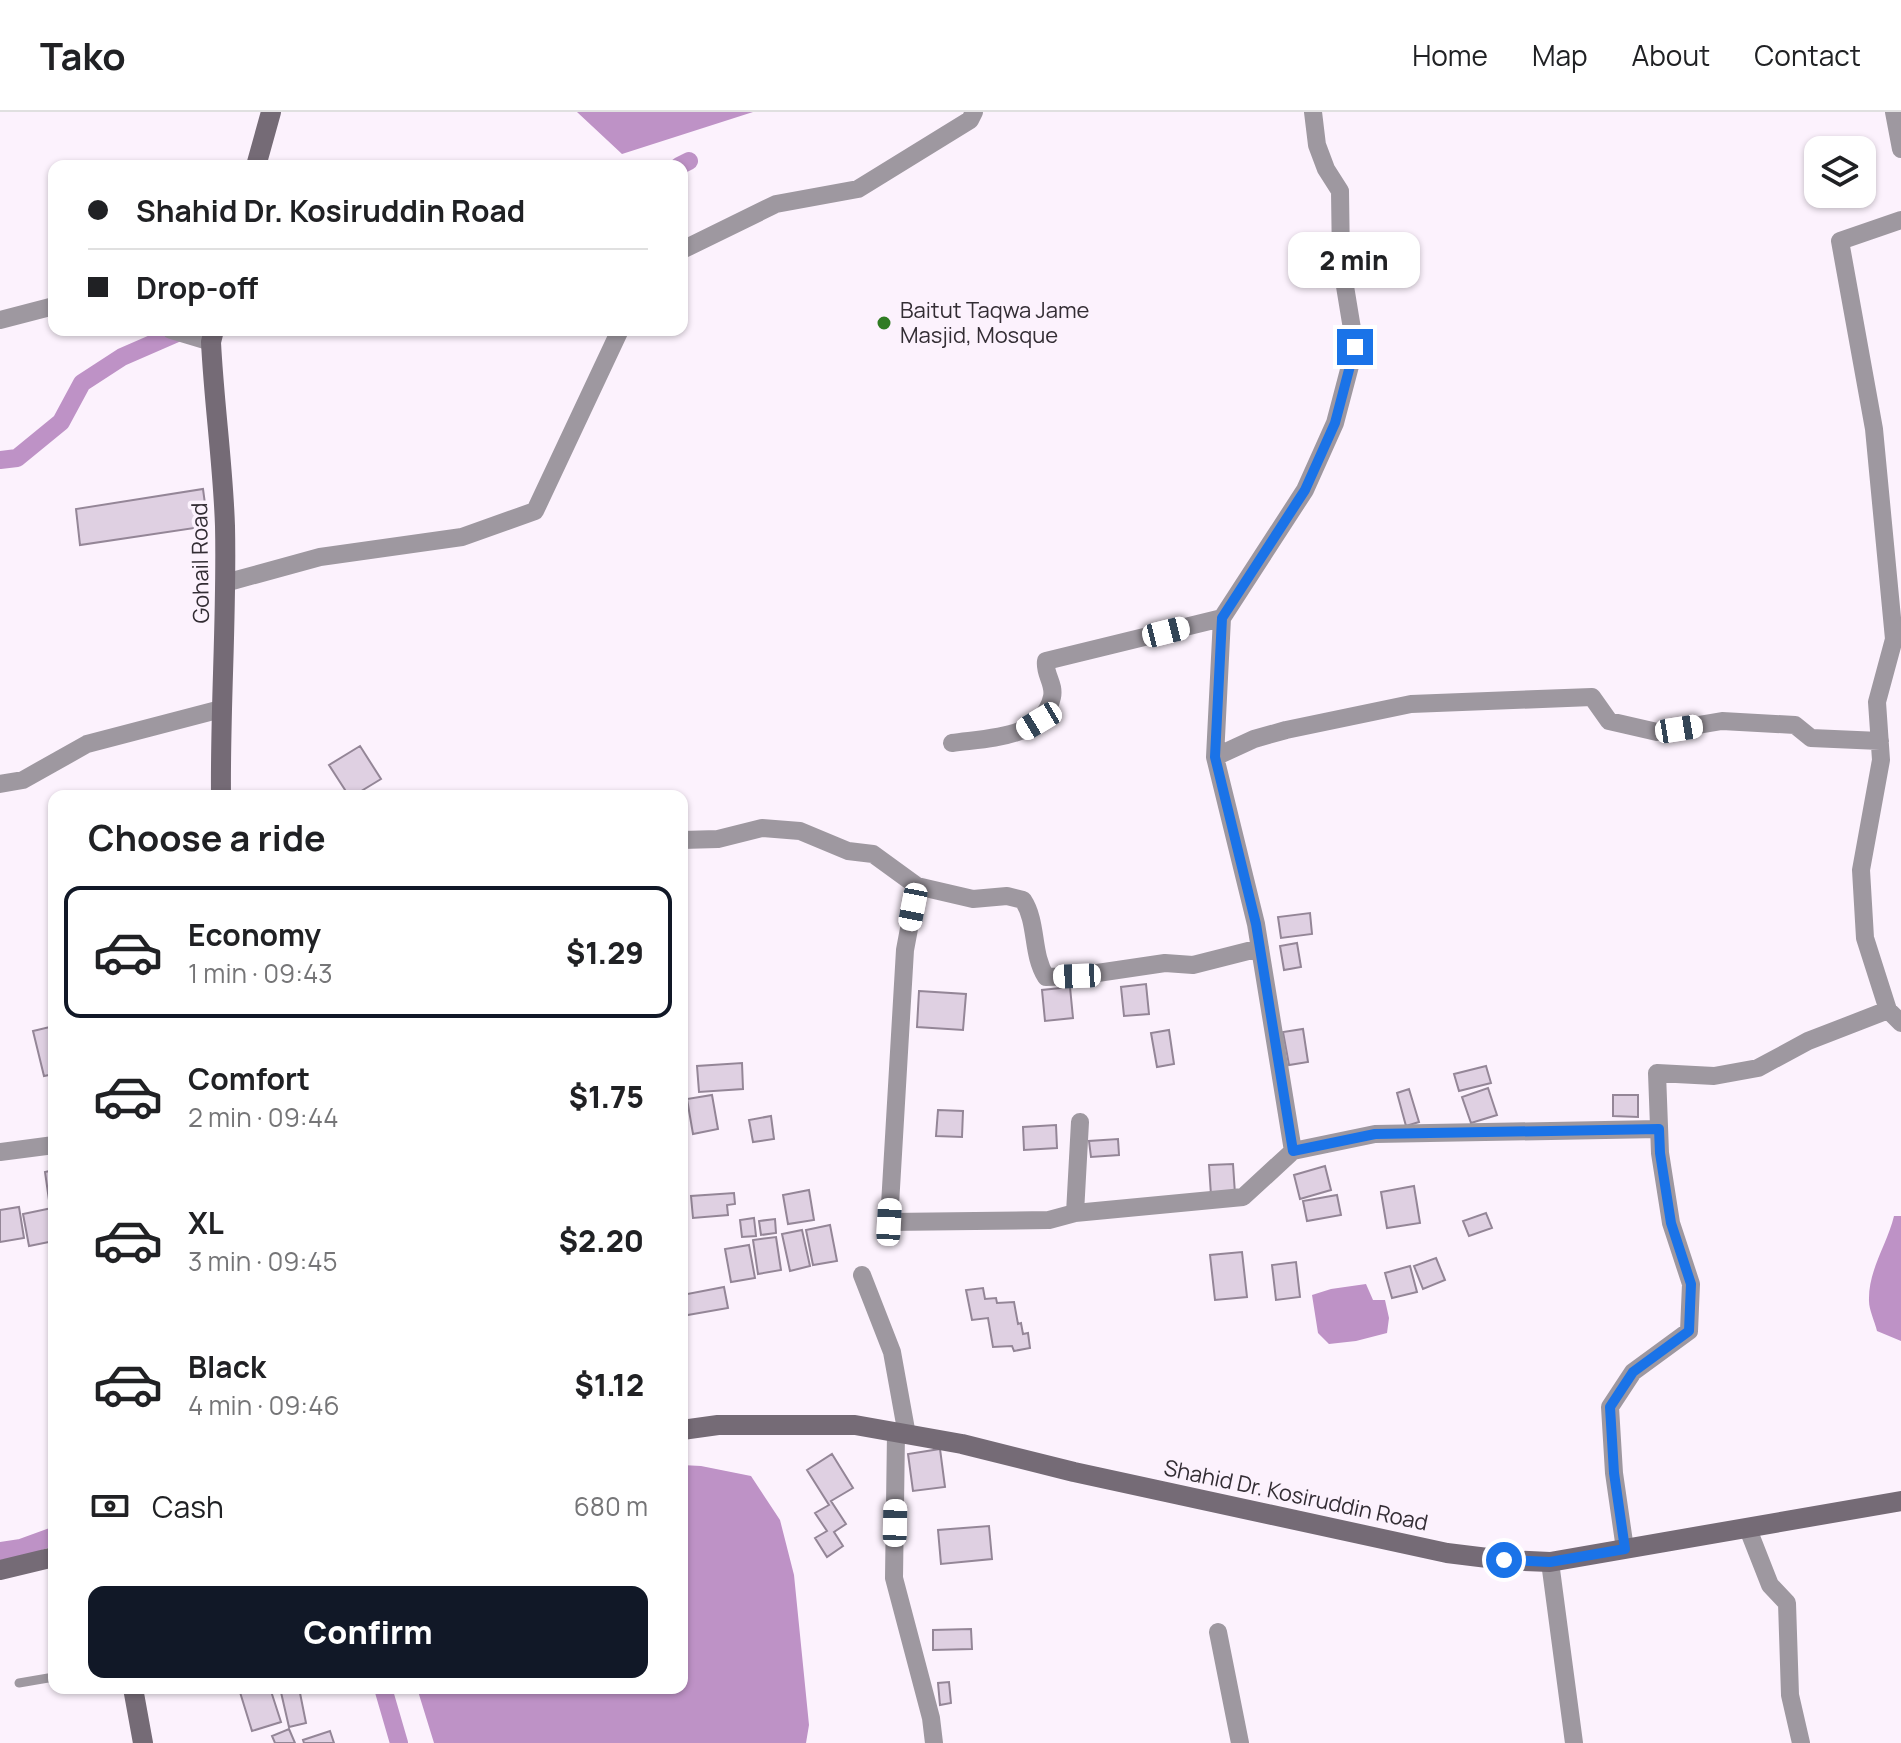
<!DOCTYPE html>
<html lang="en">
<head>
<meta charset="utf-8">
<style>
	body { margin:0; font-family:Manrope,sans-serif; background:#f6f6f6; color:#202124; height:100vh; display:flex; flex-direction:column; font-size:30px; white-space:nowrap }
	* { box-sizing:border-box; margin:0 }
	p { font-size:26px; color:#757577 }
	.icon { flex:none; width:44px; height:44px; fill:none; stroke:currentColor; stroke-width:2; stroke-linecap:round; stroke-linejoin:round }
	.map { position:relative; flex:1; overflow:hidden }
	.sheet { position:absolute; left:48px; top:678px; width:640px; height:904px; display:flex; flex-direction:column; background:#fff; border-radius:16px; box-shadow:0 2px 6px #0004 }
	.sheet>* { flex:none }
	.banner { position:absolute; left:48px; top:48px; width:640px; height:176px; border-radius:16px; box-shadow:0 2px 6px #0004; display:grid; align-content:center; height:176px; padding:0 40px; background:#fff }
	.buttons { position:absolute; left:1804px; top:24px; display:grid; gap:16px }
	.buttons a { display:grid; place-items:center; width:72px; height:72px; border-radius:16px; background:#fff; box-shadow:0 2px 6px #0004; font-size:40px }
	.end { position:absolute; width:36px; height:36px; margin:-18px; border:10px solid #1a73e8; background:#fff; box-shadow:0 0 0 4px #fff }
	.from { border-radius:50% }
	.bubble { position:absolute; height:56px; border-radius:16px; background:#fff; box-shadow:0 2px 6px #0004; font-size:26px; font-weight:800; line-height:56px; text-align:center }
	.car { position:absolute; width:24px; height:48px; margin:-24px -12px; border-radius:10px; box-shadow:0 0 6px 2px #0007; background:linear-gradient(#fff 24%,#345 0 40%,#fff 0 76%,#345 0 86%,#fff 0) }
	.banner b { display:flex; align-items:center; gap:28px; height:76px; font-size:30px }
	.banner b+b { border-top:2px solid #e0e0e0 }
	.banner i { width:20px; height:20px; background:#202124 }
	ul { padding:0; list-style:none }
	li { display:flex; align-items:center; gap:24px; height:132px; margin:0 16px 12px; padding:0 24px; border:4px solid transparent; border-radius:16px }
	li div { flex:1 }
	li b { display:block; font-size:30px }
	li em { font-style:normal; font-weight:800 }
	li.active { border-color:#111827 }
	li>.icon { width:72px; height:72px; stroke-width:1.5 }
	h2 { padding:0 40px; font-size:36px; line-height:96px }
	.pay { display:flex; align-items:center; gap:20px; height:88px; padding:0 40px; font-size:30px }
	.pay p { margin-inline-start:auto }
	.primary-button { display:flex; gap:16px; margin-top:auto; padding:16px 40px }
	.primary-button a { flex:1; height:92px; border-radius:16px; background:#111827; color:#fff; font-size:32px; font-weight:800; line-height:92px; text-align:center }
	header { display:flex; align-items:center; gap:48px; box-sizing:border-box; height:112px; padding:0 40px; background:#fff; border-bottom:2px solid #e0e0e0 }
	header strong { font-size:38px }
	nav { display:flex; gap:44px; margin-inline-start:auto; font-size:28px }
	.map>svg:first-child { display:block }
	.water { fill:#be92c6 }
	.lines { fill:none; stroke-linecap:round; stroke-linejoin:round }
	.canal { stroke:#be92c6; stroke-width:18 }
	.building { fill:#dfd0e2; stroke:#948697; stroke-width:2 }
	.lane { stroke:#9e98a0; stroke-width:9 }
	.street { stroke:#9e98a0; stroke-width:18 }
	.secondary { stroke:#756b76; stroke-width:20 }
	.route { stroke:#1a73e8; stroke-width:10 }
	.poi-dot { fill:#307c23; stroke:#fcf2fd; stroke-width:3 }
	.labels { text-anchor:middle; dominant-baseline:central; stroke-width:7; stroke-linejoin:round; paint-order:stroke }
	.poi-label { font-size:22px; fill:#332d34; stroke:#fcf2fd; text-anchor:start }
	.street-label { font-size:22px; fill:#332d34; stroke:#fcf2fd }
</style>
</head>
<body>
<header>
<strong>Tako</strong>
<nav><a>Home</a><a>Map</a><a>About</a><a>Contact</a></nav>
</header>
<div class="map">
<svg width="1901" height="1631" viewBox="0 0 1901 1631">
	<rect width="100%" height="100%" fill="#fcf2fd"/>
	<path class="water" d="M577 0H753L622 42Z
		M1894 1104H1901V1229L1877 1219C1875 1210 1869 1198 1869 1189 1868 1158 1887 1133 1894 1104Z
		M1366 1172 1373 1188H1385L1389 1206 1387 1221 1356 1229 1329 1232 1318 1221 1312 1183 1331 1177Z
		M682 1353 701 1354 751 1364 780 1408 794 1463 809 1613 806 1631H434L417 1576H682Z"/>
	<g class="lines">
		<path class="canal" d="M679 54 689 49
			M0 348 17 346 61 310 82 271 122 245 184 218
			M0 1439 21 1436 54 1424
			M383 1576 399 1631"/>
	</g>
	<path class="building" d="M203 377 208 414 80 433 76 397Z
		M360 634 381 667 353 684H349L329 653Z
		M1310 801 1312 822 1281 826 1278 805Z
		M1297 831 1301 855 1284 858 1280 834Z
		M1146 872 1149 902 1124 904 1121 875Z
		M1070 875 1073 906 1045 909 1042 878Z
		M919 879 966 882 963 918 917 915Z
		M54 914V962L44 964 33 919Z
		M1303 917 1308 950 1289 953 1283 920Z
		M1169 918 1174 952 1157 955 1151 921Z
		M742 951 743 977 699 980 697 954Z
		M1486 954 1491 971 1459 979 1454 962Z
		M1488 976 1497 1003 1471 1011 1462 985Z
		M1409 977 1419 1010 1406 1014 1397 981Z
		M712 983 718 1017 693 1022 687 987Z
		M1613 983H1638V1005L1613 1004Z
		M938 998 963 999 962 1025 936 1024Z
		M771 1004 774 1027 753 1030 749 1008Z
		M1056 1013 1057 1036 1024 1038 1023 1015Z
		M1118 1027 1119 1043 1091 1045 1089 1029Z
		M1233 1052 1235 1082 1211 1083 1209 1053Z
		M1325 1054 1331 1078 1300 1087 1294 1063Z
		M54 1058V1087L49 1088 45 1060Z
		M1414 1074 1420 1111 1387 1116 1381 1080Z
		M809 1078 814 1108 788 1112 783 1083Z
		M734 1081 735 1092 727 1093 728 1103 693 1106 691 1084Z
		M1337 1083 1341 1103 1307 1109 1303 1089Z
		M19 1095 24 1126 0 1130V1098Z
		M52 1096 54 1129 29 1134 23 1102Z
		M1486 1101 1492 1116 1469 1124 1463 1109Z
		M754 1106 756 1124 742 1125 740 1108Z
		M775 1107 776 1121 761 1123 759 1109Z
		M830 1113 837 1149 813 1153 806 1118Z
		M802 1118 810 1154 790 1159 782 1122Z
		M776 1125 781 1158 758 1162 753 1128Z
		M749 1133 755 1166 731 1170 725 1137Z
		M1242 1140 1247 1185 1215 1188 1210 1143Z
		M1436 1146 1445 1168 1423 1177 1414 1154Z
		M1296 1150 1300 1185 1276 1188 1272 1153Z
		M1410 1154 1417 1180 1392 1186 1385 1161Z
		M724 1175 728 1196 682 1204V1183Z
		M983 1176 985 1187 996 1186 997 1191 1014 1190 1018 1212 1021 1211 1023 1222 1028 1221 1030 1236 1014 1239 1012 1234 993 1235 988 1206 972 1208 966 1178Z
		M940 1337 945 1375 913 1379 908 1342Z
		M832 1342 853 1376 831 1389 846 1412 834 1420 843 1434 827 1445 815 1426 827 1419 815 1401 829 1393 807 1358Z
		M989 1414 992 1447 941 1452 938 1418Z
		M971 1517 972 1537 933 1538V1518Z
		M949 1570 951 1591 940 1593 938 1571Z
		M270 1576 281 1610 252 1619 239 1577Z
		M280 1576H299L306 1611 289 1615Z
		M289 1617 295 1631H275L272 1624Z
		M330 1619 334 1631H304L303 1628Z"/>
	<g class="lines">
		<path class="lane" d="M19 1571 54 1565"/>
		<path class="street" d="M1894 0 1901 37
			M1901 108 1840 129 1874 317 1894 527 1877 590 1881 648 1861 758 1865 826 1888 898 1901 911
			M682 138 776 92 858 77 970 8 974 0
			M0 208 54 194
			M171 218 211 230
			M225 471 320 445 462 425 535 399 620 218
			M952 631C986 626 1043 627 1052 585 1055 572 1044 562 1046 549L1222 506
			M1215 645 1254 627 1286 618 1411 592 1592 585 1609 609 1657 620 1722 609 1795 613 1811 626 1880 629
			M0 672 23 668 87 632 221 597
			M682 728 718 727 762 716 800 719 848 739 873 742 917 774 973 787 1007 784 1023 788C1038 811 1031 841 1046 865L1077 864 1165 851 1193 853 1260 836
			M917 774 905 838 889 1110 1049 1108 1075 1101 1243 1085 1293 1039 1256 812 1215 645 1222 506 1305 378 1335 311 1355 235 1341 150 1340 79 1326 57 1317 33 1313 0
			M1293 1039 1375 1022 1659 1017
			M0 1040 54 1033
			M1075 1101 1080 1010
			M862 1163 892 1240 907 1323
			M896 1321 894 1466 931 1606 934 1631
			M1748 1417 1770 1473 1787 1491 1790 1583 1801 1631
			M1625 1437 1614 1361 1610 1295 1633 1260 1689 1219 1691 1172 1671 1111 1660 1041 1657 961 1714 964 1758 956 1808 929 1888 898
			M1550 1450 1574 1631
			M1218 1520 1240 1631"/>
		<path class="secondary" d="M256 54 271 0
			M214 218 211 230C214 291 223 353 225 414 227 504 220 594 221 684
			M682 1318 718 1313H855L962 1332 1074 1360 1447 1441 1504 1448 1550 1450 1901 1389
			M0 1458 54 1445
			M133 1576 143 1631"/>
	</g>
	<g class="lines">
		<path class="route" d="M1355 235 1335 311 1305 378 1222 506 1215 645 1256 812 1293 1039 1375 1022 1659 1017 1660 1041 1671 1111 1691 1172 1689 1219 1633 1260 1610 1295 1614 1361 1625 1437 1550 1450 1504 1448"/>
	</g>
	<circle class="poi-dot" cx="884" cy="211" r="8"/>
	<g class="labels">
		<g class="poi-label">
			<text x="900" y="198">Baitut Taqwa Jame<tspan x="900" dy="25">Masjid, Mosque</tspan></text>
		</g>
		<g class="street-label">
			<text transform="translate(200 451) rotate(-91)">Gohail Road</text>
			<text transform="translate(1296 1383) rotate(12)">Shahid Dr. Kosiruddin Road</text>
		</g>
	</g>
</svg>
<div class="buttons">
<a><svg class="icon" aria-label="layers" viewBox="0 0 24 24"><path d="M12 4l9 5-9 5-9-5zM3 14l9 5 9-5"/></svg></a>
</div>
<i class="end from" style="left:1504px;top:1448px"></i>
<i class="end" style="left:1355px;top:235px"></i>
<div class="bubble" style="left:1288px;top:120px;width:132px">2 min</div>
<i class="car" style="left:1166px;top:520px;rotate:76deg"></i>
<i class="car" style="left:1039px;top:609px;rotate:239deg"></i>
<i class="car" style="left:1679px;top:617px;rotate:81deg"></i>
<i class="car" style="left:913px;top:795px;rotate:191deg"></i>
<i class="car" style="left:1077px;top:864px;rotate:268deg"></i>
<i class="car" style="left:889px;top:1110px;rotate:3deg"></i>
<i class="car" style="left:895px;top:1411px;rotate:1deg"></i>
<div class="banner">
<b><i class="from"></i>Shahid Dr. Kosiruddin Road</b>
<b><i></i>Drop-off</b>
</div>
<section class="sheet">
<h2>Choose a ride</h2>
<ul>
<li class="active"><svg class="icon" aria-label="car" viewBox="0 0 24 24"><path d="M5 17H2v-5l4-1 3-4h7l3 4 3 1v5h-3M9 17h6M6 11h13"/><circle cx="7" cy="17" r="2"/><circle cx="17" cy="17" r="2"/></svg><div><b>Economy</b><p>1 min · 09:43</p></div><em>$1.29</em></li>
<li><svg class="icon" aria-label="car" viewBox="0 0 24 24"><path d="M5 17H2v-5l4-1 3-4h7l3 4 3 1v5h-3M9 17h6M6 11h13"/><circle cx="7" cy="17" r="2"/><circle cx="17" cy="17" r="2"/></svg><div><b>Comfort</b><p>2 min · 09:44</p></div><em>$1.75</em></li>
<li><svg class="icon" aria-label="car" viewBox="0 0 24 24"><path d="M5 17H2v-5l4-1 3-4h7l3 4 3 1v5h-3M9 17h6M6 11h13"/><circle cx="7" cy="17" r="2"/><circle cx="17" cy="17" r="2"/></svg><div><b>XL</b><p>3 min · 09:45</p></div><em>$2.20</em></li>
<li><svg class="icon" aria-label="car" viewBox="0 0 24 24"><path d="M5 17H2v-5l4-1 3-4h7l3 4 3 1v5h-3M9 17h6M6 11h13"/><circle cx="7" cy="17" r="2"/><circle cx="17" cy="17" r="2"/></svg><div><b>Black</b><p>4 min · 09:46</p></div><em>$1.12</em></li>
</ul>
<div class="pay"><svg class="icon" aria-label="cash" viewBox="0 0 24 24"><path d="M3 7h18v10H3z"/><circle cx="12" cy="12" r="2"/></svg>Cash<p>680 m</p></div>
<div class="primary-button"><a>Confirm</a></div>
</section>
</div>
</body>
</html>
